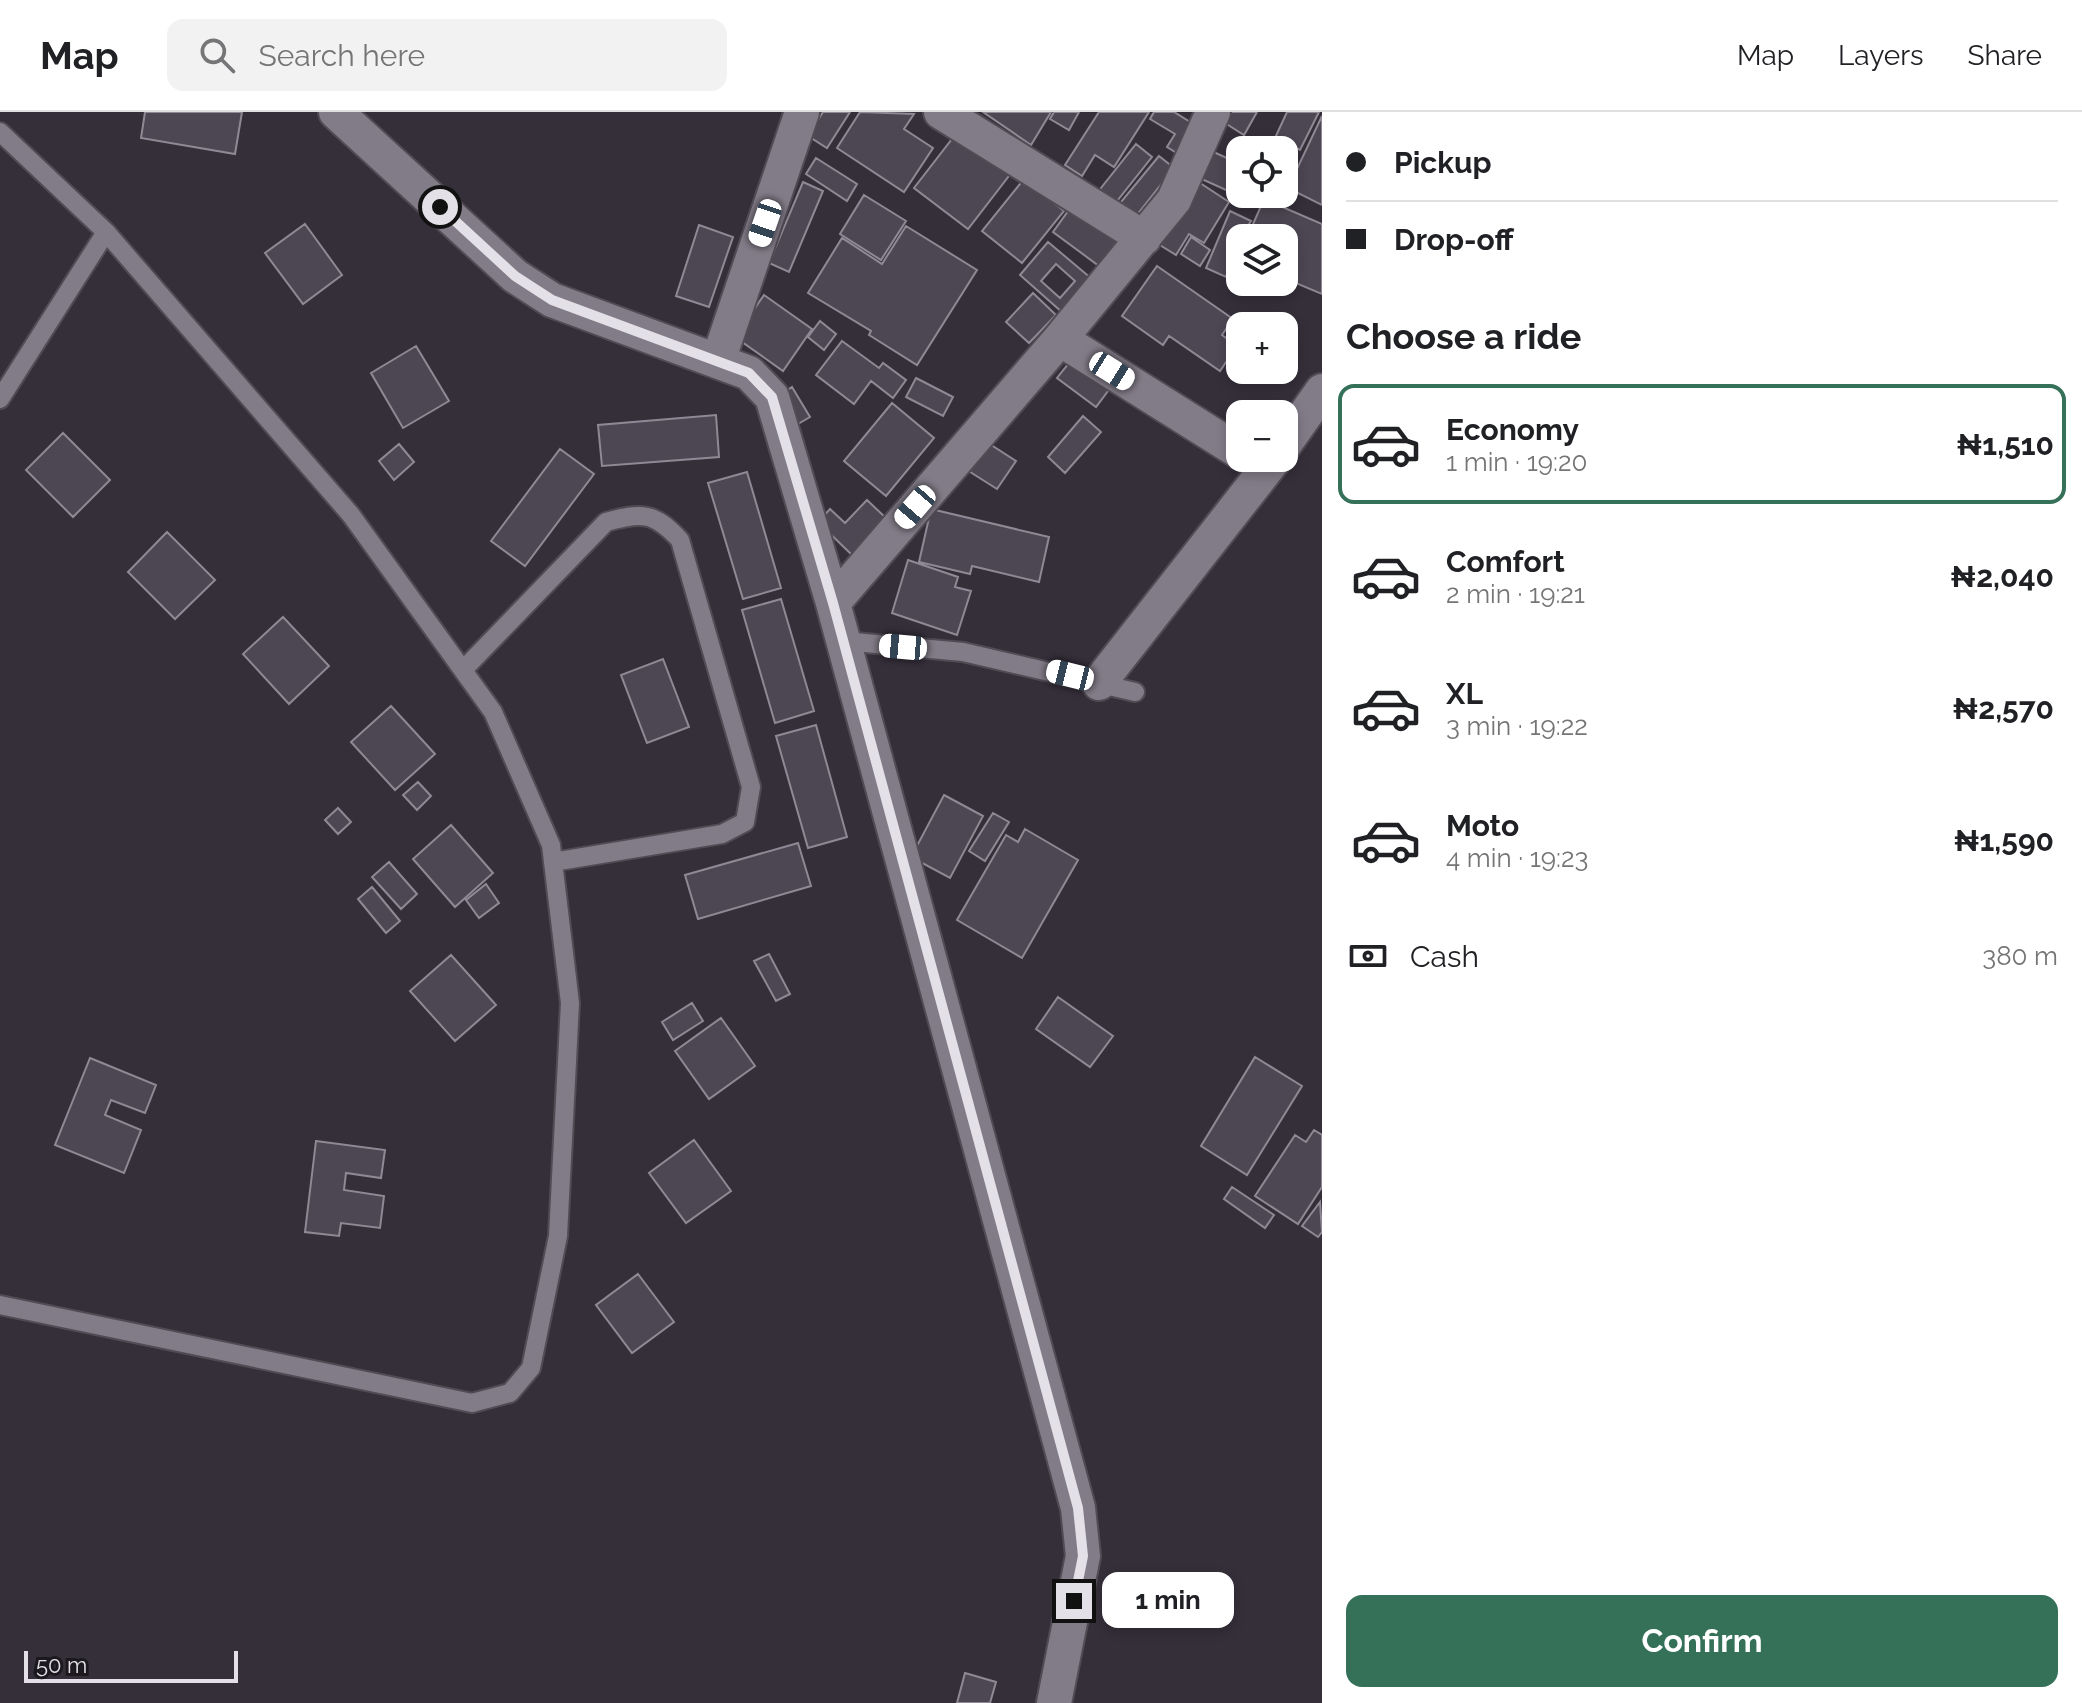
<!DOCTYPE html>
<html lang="en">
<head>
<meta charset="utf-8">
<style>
	body { margin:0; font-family:Raleway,sans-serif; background:#f2f2f2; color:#202124; height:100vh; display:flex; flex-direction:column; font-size:30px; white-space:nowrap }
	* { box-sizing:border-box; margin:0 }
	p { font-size:26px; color:#757577 }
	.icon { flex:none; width:44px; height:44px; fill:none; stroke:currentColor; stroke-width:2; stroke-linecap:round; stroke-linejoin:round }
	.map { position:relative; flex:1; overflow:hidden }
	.details { display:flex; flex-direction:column; background:#fff; width:760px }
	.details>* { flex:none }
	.banner { display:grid; align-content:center; height:176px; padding:0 24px; background:#fff }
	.fabs { position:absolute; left:1226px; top:24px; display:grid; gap:16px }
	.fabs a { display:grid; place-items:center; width:72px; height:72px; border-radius:16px; background:#fff; box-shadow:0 4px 12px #0003; font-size:40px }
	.scale { position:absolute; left:24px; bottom:20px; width:214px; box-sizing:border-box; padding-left:8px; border:4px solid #e3e0e7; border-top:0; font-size:22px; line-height:28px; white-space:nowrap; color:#e3e0e7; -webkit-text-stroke:6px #1b191e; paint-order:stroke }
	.end { position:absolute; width:36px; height:36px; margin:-18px; border:10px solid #e3e0e7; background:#111; box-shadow:0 0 0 4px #111 }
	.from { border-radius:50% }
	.bubble { position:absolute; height:56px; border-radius:16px; background:#fff; box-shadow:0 4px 12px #0003; font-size:26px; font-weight:700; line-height:56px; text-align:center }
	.car { position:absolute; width:24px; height:48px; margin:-24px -12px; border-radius:10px; box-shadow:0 0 6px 2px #0007; background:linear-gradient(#fff 24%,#345 0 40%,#fff 0 76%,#345 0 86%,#fff 0) }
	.banner b { display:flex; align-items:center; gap:28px; height:76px; font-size:30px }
	.banner b+b { border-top:2px solid #e0e0e0 }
	.banner i { width:20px; height:20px; background:#202124 }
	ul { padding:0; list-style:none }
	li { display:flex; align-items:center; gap:24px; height:120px; margin:0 16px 12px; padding:0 8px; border:4px solid transparent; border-radius:16px }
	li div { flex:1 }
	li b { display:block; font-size:30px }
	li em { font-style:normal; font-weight:700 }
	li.active { border-color:#357159 }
	li>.icon { width:72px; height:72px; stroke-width:1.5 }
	h2 { padding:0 24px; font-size:36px; line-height:96px }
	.pay { display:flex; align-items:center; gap:20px; height:88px; padding:0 24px; font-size:30px }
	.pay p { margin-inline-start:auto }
	.action { display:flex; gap:16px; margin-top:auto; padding:16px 24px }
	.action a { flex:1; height:92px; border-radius:16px; background:#357159; color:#fff; font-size:32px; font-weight:700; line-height:92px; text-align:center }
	header { display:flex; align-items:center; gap:48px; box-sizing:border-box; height:112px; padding:0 40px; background:#fff; border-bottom:2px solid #e0e0e0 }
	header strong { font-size:38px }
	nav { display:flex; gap:44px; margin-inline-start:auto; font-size:28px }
	.search { width:560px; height:72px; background:#f2f2f2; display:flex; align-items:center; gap:20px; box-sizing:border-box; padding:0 28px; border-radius:16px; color:#757577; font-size:30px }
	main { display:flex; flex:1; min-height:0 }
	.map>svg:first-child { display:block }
	.building { fill:#4d4753; stroke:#8f8995; stroke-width:2; fill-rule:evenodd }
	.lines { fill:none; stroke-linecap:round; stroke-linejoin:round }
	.lane-casing { stroke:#504b54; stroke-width:22 }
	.street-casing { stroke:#504b54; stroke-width:38 }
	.lane { stroke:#827c88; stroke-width:18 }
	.street { stroke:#827c88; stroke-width:34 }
	.route { stroke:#e3e0e7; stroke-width:10 }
</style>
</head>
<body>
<header>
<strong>Map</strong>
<div class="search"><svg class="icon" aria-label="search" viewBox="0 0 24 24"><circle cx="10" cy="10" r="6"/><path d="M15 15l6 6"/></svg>Search here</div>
<nav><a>Map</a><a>Layers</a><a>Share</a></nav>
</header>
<main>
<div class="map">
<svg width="1322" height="1591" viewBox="0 0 1322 1591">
	<rect width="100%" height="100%" fill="#352f3a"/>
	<path class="building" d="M145 0H242L235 42 141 26Z
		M823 0H850L827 36 808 24Z
		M860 0 914 2 904 17 933 36 904 80 837 36Z
		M983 0H1051L1031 33Z
		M1054 0H1079L1069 18 1050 7Z
		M1099 0H1149L1114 55 1095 43 1082 64 1065 53Z
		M1154 0H1174L1200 16 1183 45 1167 35 1175 22 1150 7Z
		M1231 0H1257L1244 23 1225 11Z
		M1287 0H1319L1300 38 1275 26Z
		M1322 4V93L1288 76Z
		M959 18 1012 60 968 117 914 76Z
		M1136 32 1152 45 1113 94 1097 81Z
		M1207 37 1240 52V82H1262L1257 92 1195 64Z
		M1159 44 1174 56 1132 109 1116 96Z
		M816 46 857 72 847 89 806 62Z
		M1024 67 1064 99 1022 151 982 119Z
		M1194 67 1229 90 1204 131 1189 122 1176 143 1155 130Z
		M803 70 823 79 789 160 769 151Z
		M864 83 906 109 881 148 840 122Z
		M1264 87 1322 112V182L1284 166V126H1247Z
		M1074 91 1120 125 1099 154 1053 120Z
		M1230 99 1251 109 1240 126 1226 165 1206 156Z
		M305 112 342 163 303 192 265 141Z
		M699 113 733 125 709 195 676 184Z
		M906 114 977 158 917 253 869 223 871 219 808 181 842 126 882 152Z
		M1191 125 1210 138 1200 154 1181 142Z
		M1048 130 1092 167 1063 201 1020 163ZM1056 152 1075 169 1060 186 1041 169Z
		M1240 142V170H1266L1260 182 1229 168Z
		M1157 154 1233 207 1222 223 1237 234 1220 259 1169 224 1163 233 1122 204Z
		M1033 181 1056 203 1029 231 1006 210Z
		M764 183 812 217 783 259 735 225Z
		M820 209 836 222 824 238 808 225Z
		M842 229 879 256 883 251 906 268 893 286 871 269 854 292 816 263Z
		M416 234 449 289 403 316 371 261Z
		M1073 246 1111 275 1096 295 1057 266Z
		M916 266 953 285 943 304 906 285Z
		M792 275 810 305 798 312 780 283Z
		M892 291 934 326 886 384 844 349Z
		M716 303 719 345 602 354 598 313Z
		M1083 304 1101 320 1065 361 1048 345Z
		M63 321 110 368 73 405 26 358Z
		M985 329 1016 349 997 377 967 358Z
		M399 332 414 350 394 368 379 349Z
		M560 337 594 362 525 454 491 429Z
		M747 360 781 476 743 487 708 371Z
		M867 388 887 407 852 443 818 410 830 397 845 411Z
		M931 397 1049 425 1039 470 972 454 970 462 919 450Z
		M167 420 215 468 175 507 128 460Z
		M908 448 958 465 955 475 971 479 957 523 892 501Z
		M781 487 814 599 775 611 742 498Z
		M283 505 329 554 289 592 243 542Z
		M663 547 689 615 647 631 621 563Z
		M391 594 435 642 395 678 351 630Z
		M816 613 847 725 808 736 776 624Z
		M418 670 431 684 417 698 403 683Z
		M944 683 983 704 950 766 911 745Z
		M338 696 351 710 338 722 325 708Z
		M993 701 1009 710 985 749 969 739Z
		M451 713 493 761 455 795 413 747Z
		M1025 717 1078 748 1022 846 957 808 1006 723 1018 730Z
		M798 731 811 774 698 807 685 763Z
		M389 750 417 782 401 797 372 765Z
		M486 772 499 791 479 806 466 788Z
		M372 775 400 809 386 821 358 787Z
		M769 842 790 882 776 889 754 849Z
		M451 843 496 893 455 929 410 879Z
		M1058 885 1113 924 1090 955 1036 917Z
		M692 891 703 909 673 928 662 910Z
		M721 906 755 954 709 987 675 939Z
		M1255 945 1302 974 1247 1063 1201 1034Z
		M90 946 156 973 145 1001 111 988 105 1003 141 1018 124 1061 55 1033Z
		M1314 1018 1322 1023V1075L1298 1112 1255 1084 1295 1023 1306 1030Z
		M694 1028 731 1079 686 1111 649 1061Z
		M316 1029 385 1038 381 1066 346 1061 344 1078 384 1084 380 1116 341 1111 339 1124 305 1120Z
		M1232 1075 1274 1103 1265 1116 1224 1087Z
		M1320 1090 1322 1120 1318 1125 1302 1114Z
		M638 1162 674 1210 632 1241 596 1193Z
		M965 1561 996 1570 990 1591H957Z"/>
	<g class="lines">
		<defs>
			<path id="lane" d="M0 20 106 120 351 403 493 600 551 733 570 891 558 1124 531 1256 510 1281 472 1291 0 1193
				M0 287 106 120
				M843 529 963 540 1135 580
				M463 558 606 410C642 400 654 400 680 428L751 675 745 710 722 722 553 750"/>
			<path id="street" d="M336 0 515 164 552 188 749 261 772 285 833 491 1078 1396 1083 1444 1054 1591
				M941 0 1144 126
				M1060 227 1240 340
				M718 249 802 0
				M1284 333 1322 279
				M833 491 1060 227 1174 88 1213 0
				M1099 571 1275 346"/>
		</defs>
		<use href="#lane" class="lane-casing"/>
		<use href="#street" class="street-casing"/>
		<use href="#lane" class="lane"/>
		<use href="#street" class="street"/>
	</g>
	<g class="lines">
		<path class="route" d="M440 95 515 164 552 188 749 261 772 285 833 491 1078 1396 1083 1444 1074 1489"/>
	</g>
</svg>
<div class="fabs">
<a><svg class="icon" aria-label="locate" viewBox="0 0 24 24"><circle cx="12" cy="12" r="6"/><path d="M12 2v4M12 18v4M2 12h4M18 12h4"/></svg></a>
<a><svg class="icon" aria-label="layers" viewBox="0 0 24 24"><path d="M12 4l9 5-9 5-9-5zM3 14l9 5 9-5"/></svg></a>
<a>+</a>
<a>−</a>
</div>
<div class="scale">50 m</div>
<i class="end from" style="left:440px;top:95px"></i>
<i class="end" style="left:1074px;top:1489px"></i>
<div class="bubble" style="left:1102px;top:1460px;width:132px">1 min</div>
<i class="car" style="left:765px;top:111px;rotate:199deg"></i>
<i class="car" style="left:1112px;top:259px;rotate:122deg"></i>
<i class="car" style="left:915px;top:395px;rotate:221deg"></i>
<i class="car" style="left:903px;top:535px;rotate:275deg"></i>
<i class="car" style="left:1070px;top:563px;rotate:284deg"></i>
</div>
<section class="details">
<div class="banner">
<b><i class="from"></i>Pickup</b>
<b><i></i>Drop-off</b>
</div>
<h2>Choose a ride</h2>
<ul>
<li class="active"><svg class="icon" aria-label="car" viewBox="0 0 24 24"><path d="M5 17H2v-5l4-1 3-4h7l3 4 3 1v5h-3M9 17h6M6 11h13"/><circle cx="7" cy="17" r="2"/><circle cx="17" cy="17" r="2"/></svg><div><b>Economy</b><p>1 min · 19:20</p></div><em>₦1,510</em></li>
<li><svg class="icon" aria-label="car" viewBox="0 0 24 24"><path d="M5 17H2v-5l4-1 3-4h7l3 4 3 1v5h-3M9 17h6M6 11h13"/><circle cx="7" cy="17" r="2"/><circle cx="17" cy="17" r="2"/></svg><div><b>Comfort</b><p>2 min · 19:21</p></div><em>₦2,040</em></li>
<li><svg class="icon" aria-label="car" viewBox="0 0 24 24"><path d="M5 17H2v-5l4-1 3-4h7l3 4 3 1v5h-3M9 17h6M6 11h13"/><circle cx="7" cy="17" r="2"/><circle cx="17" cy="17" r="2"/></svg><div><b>XL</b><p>3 min · 19:22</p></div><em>₦2,570</em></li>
<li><svg class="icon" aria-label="car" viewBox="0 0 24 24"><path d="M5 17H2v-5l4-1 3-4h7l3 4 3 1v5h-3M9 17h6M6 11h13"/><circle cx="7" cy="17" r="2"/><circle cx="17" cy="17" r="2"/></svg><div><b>Moto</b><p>4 min · 19:23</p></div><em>₦1,590</em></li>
</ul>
<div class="pay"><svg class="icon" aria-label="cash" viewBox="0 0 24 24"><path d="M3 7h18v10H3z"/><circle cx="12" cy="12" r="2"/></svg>Cash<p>380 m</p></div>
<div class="action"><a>Confirm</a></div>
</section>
</main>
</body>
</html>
